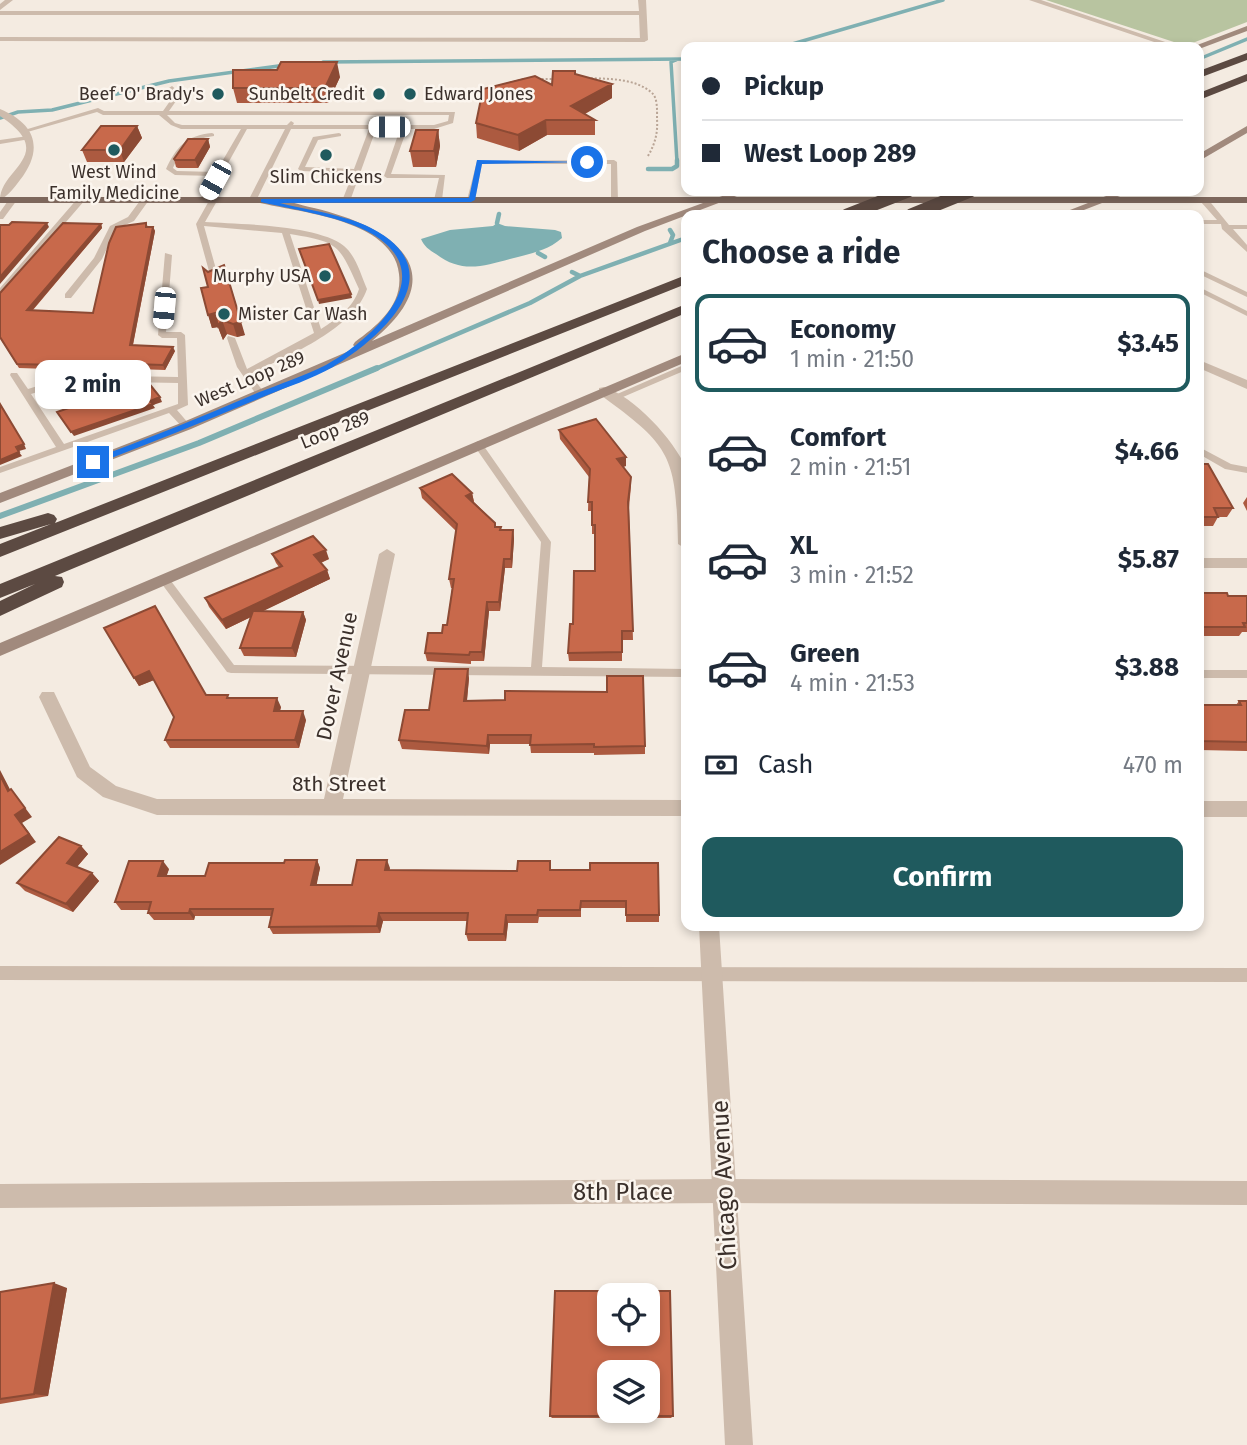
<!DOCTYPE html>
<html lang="en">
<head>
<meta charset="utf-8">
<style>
	body { margin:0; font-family:"Fira Sans",sans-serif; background:#f6f6f7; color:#1f2937; height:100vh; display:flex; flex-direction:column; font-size:26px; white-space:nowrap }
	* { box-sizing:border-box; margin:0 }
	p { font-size:23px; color:#747a83 }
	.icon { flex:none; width:38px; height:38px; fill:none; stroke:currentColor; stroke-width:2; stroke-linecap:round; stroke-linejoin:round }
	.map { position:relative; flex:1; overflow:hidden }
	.side { position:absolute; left:681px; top:210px; width:523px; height:721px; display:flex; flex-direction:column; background:#fff; border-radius:14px; box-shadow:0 4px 10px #0003 }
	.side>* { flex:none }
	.top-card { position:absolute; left:681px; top:42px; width:523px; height:154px; border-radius:14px; box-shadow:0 4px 10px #0003; display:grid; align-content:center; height:154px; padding:0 21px; background:#fff }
	.controls { position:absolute; left:597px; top:1283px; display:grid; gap:14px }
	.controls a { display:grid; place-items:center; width:63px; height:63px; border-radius:14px; background:#fff; box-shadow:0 4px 10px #0003; font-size:35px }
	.end { position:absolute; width:32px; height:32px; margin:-16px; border:9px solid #1a73e8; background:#fff; box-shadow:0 0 0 4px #fff }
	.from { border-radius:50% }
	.bubble { position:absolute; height:49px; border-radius:14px; background:#fff; box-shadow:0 4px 10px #0003; font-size:23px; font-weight:700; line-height:49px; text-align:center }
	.car { position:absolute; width:21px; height:42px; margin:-21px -10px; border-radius:9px; box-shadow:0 0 5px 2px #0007; background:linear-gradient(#fff 24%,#345 0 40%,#fff 0 76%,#345 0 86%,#fff 0) }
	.top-card b { display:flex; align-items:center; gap:24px; height:66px; font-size:26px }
	.top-card b+b { border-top:2px solid #e0e1e3 }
	.top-card i { width:18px; height:18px; background:#1f2937 }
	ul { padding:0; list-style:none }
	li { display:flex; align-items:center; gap:21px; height:98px; margin:0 14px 10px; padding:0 7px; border:4px solid transparent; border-radius:14px }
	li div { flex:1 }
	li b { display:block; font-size:26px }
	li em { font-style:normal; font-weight:700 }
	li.on { border-color:#1f5a5e }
	li>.icon { width:63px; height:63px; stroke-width:1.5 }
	h2 { padding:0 21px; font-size:32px; line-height:84px }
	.pay { display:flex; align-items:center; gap:18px; height:77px; padding:0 21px; font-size:26px }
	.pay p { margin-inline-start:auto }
	.action { display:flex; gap:14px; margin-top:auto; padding:14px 21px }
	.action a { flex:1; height:80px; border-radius:14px; background:#1f5a5e; color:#fff; font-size:28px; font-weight:700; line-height:80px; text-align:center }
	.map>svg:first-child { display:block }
	.green { fill:#b8c4a0 }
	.water { fill:#7fb0b2 }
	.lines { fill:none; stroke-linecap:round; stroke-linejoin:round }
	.stream-far2 { stroke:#7fb0b2; stroke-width:3.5 }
	.stream-far1 { stroke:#7fb0b2; stroke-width:4.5 }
	.stream { stroke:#7fb0b2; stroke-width:6 }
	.path { stroke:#b9a596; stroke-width:2; stroke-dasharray:2 2; stroke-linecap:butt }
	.service { fill:#cdbbac; fill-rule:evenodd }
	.minor { fill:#cdbbac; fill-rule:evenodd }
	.tertiary { fill:#cdbbac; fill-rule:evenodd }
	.secondary { fill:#a18a7d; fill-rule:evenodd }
	.primary { fill:#7d675c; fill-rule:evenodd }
	.motorway { fill:#5c4a42; fill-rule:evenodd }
	.motorway-bridge { stroke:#5c4a42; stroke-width:13 }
	.wall { fill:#ac5a40 }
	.shaded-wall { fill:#8c4a34 }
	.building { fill:#c8694b; stroke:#8c4a34; stroke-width:2; fill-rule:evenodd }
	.route { fill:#1a73e8 }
	.poi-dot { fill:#1f5a5e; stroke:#fbf5ee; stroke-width:2.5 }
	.labels { text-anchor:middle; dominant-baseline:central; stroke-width:5; stroke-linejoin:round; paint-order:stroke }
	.far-poi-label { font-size:18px; fill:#3b302b; stroke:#fbf5ee; text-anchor:end }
	.far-street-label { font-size:18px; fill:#3b302b; stroke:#fbf5ee }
	.street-label { font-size:21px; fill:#3b302b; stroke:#fbf5ee }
	.near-street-label { font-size:24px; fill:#3b302b; stroke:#fbf5ee }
</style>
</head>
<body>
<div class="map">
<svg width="1247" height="1445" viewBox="0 0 1247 1445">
	<rect width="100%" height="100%" fill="#f4ebe1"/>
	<path class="green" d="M1046 0H1247V22L1190 44H1180Z"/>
	<path class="water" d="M497 223 505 226 555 230 561 232 562 238C548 250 536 252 518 257 487 264 465 276 436 254 429 250 424 246 421 239L450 230 493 226Z"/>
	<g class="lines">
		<path class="stream-far2" d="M782 47 943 0
			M1199 59 1247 39
			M676 60 671 62 677 162
			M323 62 686 59
			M0 118 18 112 52 110 169 81 286 65"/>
		<path class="stream-far1" d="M648 169H672L677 166V160
			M497 223 499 214
			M670 230 673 235 670 243
			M538 253 545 257
			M580 276 686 238
			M373 370 530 303 580 276 572 272"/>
		<path class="stream" d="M0 516 199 443 377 368"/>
		<path class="path" d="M583 78C605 79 634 77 652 93 658 98 657 112 657 119 658 133 655 144 648 156
			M487 89 523 79H557"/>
		<path class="service" d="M0 37 644 38 647 40 644 42 0 41Z
			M172 86 181 94 169 111 455 112 453 123 434 129H407L391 174 445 175 442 200 438 202 434 200 439 178H387L384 176 400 129H376L350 201 346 203 342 201 353 173 301 171 298 169 313 137 339 133 341 134V136L318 140 305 167 354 169 369 129H291L256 201 252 203 248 201 285 129H247L207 201 203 203 199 201 214 176 175 175 166 169C176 147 187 135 212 133L214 134V136C189 140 183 146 173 168L177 171 216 172 241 129H181L171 125 159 115H103L97 112 24 133 21 131 98 108 104 111H163L175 94 169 88ZM167 115H449L448 121 434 125H293L294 123 291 121 287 125H182L175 123Z
			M28 136 30 137V139L0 144V140Z
			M614 160 617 162 618 202 611 200V164H482L475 200 471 202 467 200 477 161Z
			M10 198 17 200 3 219H0V212Z
			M78 198 85 200 3 295H0V288Z
			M142 198 149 200 134 221 116 229 102 259 71 298H65V294L94 258 110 226 128 217Z
			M1201 198H1207L1229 225H1247V229H1233L1247 245V252L1222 229 1221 224H1199V220H1217L1201 202Z
			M210 199 217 201 205 222C238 224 319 225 344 246 356 256 361 275 367 289 354 329 286 357 250 374L266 395 264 397H258L237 367 227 338 228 336 235 338 247 369 314 333 282 233 204 226 219 280 212 282 196 224ZM290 234C340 242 339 245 359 289 353 308 338 318 321 329Z
			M165 253 172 255 166 332H181L185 335 188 405 177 410 189 424V428H183L169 413 0 473V467L56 447 10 375 11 373H17L28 389 72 375 178 377 177 338H162L158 335ZM73 381 178 383V404L64 444 31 394Z
			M1199 269 1247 292V297L1199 274Z
			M1199 287 1247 311V316L1199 292Z
			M686 364V370L616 400H610L608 398Z
			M478 441 481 442 551 542 542 667 686 669V677L231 673 227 672 159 580 164 576 168 577 234 665 531 667 541 542 473 444Z
			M1199 447 1231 464 1247 467V473L1225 469 1199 454Z
			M1199 670H1247V678H1199Z
			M0 966 1247 968V982L0 980Z"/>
		<path class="minor" d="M638 0H646L648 40 644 42 640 40 639 15H0V11H639Z
			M1029 0H1041L1180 47H1169Z
			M1199 360 1247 380V389L1199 368Z
			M387 549 395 554 343 799 686 800V816L157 815 103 797 77 777 39 697 42 692H54L90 767 116 786 157 799H324L379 554Z
			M1199 558H1247V568H1199Z
			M1199 801H1247V817H1199Z
			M725 1179 1247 1181V1205L725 1203 0 1208V1184Z"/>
		<path class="tertiary" d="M5 0H13L0 10V4Z
			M0 109C36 124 44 149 20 180 14 188 8 196 0 200 0 168 59 155 0 116Z
			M604 387C634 396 674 440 686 468V549L678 544C676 455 671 446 599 394V388Z
			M699 926H719L753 1445H725Z"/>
		<path class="secondary" d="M1247 26V31L1199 49 1192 47Z
			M1247 126V133L1199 161V154Z
			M736 191H750L645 231 191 429 0 503V493L181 423 356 348 353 345 355 342C377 326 403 305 399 274 393 220 303 213 260 203V199C277 197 297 204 314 208 390 226 459 270 372 341L637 227Z
			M1119 191H1133L1071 215H1057Z
			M686 353V362L0 656V643Z"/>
		<path class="primary" d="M0 197H1247V203H0Z"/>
		<path class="motorway" d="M1247 53V60L1199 78V71Z
			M1247 74V81L1199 100V93Z
			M686 275V284L0 557V544L51 524 0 539V527L48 513 54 515 57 519 55 523Z
			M686 304V313L55 576 62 577 64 582 62 587 0 616V601L35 584 0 598V584Z"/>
		<path class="motorway-bridge" d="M847 215 908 191
			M911 215 970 191"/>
	</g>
	<path class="wall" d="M576 74 612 98 585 114 595 120V135H547L519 151 477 138 476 123Z
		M340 77 328 103H237L233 88Z
		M137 126 142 138 124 162H87L82 150Z
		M438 130 440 146 436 167H413L410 151Z
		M208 139 210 147 198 168H178L176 167 174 159Z
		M146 223 148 227H153L155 231 133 345 175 351 165 370 137 369 138 372 19 368 0 338 101 224 102 228 33 310 93 313Z
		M201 288 245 335 237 337 227 334 223 340 218 327 212 328Z
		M686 394V412L682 403V395Z
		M559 430 626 466 623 467 631 486 629 508 633 640H622V661H569L568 653 573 624 595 571V534H592V511H588L589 477 560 439Z
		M1199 464 1233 508 1227 517H1218L1213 526H1199Z
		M420 488 472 493 474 502 495 523 496 527 501 530H513L514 539 512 568H505L500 611H489L484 661H471V664L427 661 425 653 442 633 447 625 452 588H451L449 579 456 531 422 498Z
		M1247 497V511L1243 503Z
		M272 554 329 559 321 563 327 570 330 579 262 611 303 612 306 620 296 657 244 656 240 648 251 617 226 629 209 607 205 598 279 567 276 563Z
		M1199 593 1228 596H1247V632H1242L1239 636H1199Z
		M104 628 206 695 281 707 280 711 306 720 299 748H170L165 740 174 717 154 680 139 686Z
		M469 678 467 701 645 746V754L594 755V753H531L530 744H490L489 754 402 749 399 740 429 710Z
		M1239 701H1247V751L1199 750V705H1236Z
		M81 846 88 854 77 867 92 873 99 881 73 912 25 891 17 883Z
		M317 860 320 868 316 885H352L390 868 389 870H551L659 915V922H626V908H581V917H539L538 923H508L506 941H468L466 934 467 921H383L380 933 273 934 269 927 271 916H195L194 920H154L148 913 149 910H121L115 902 169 869 166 876H205L284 863Z
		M67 1288 48 1396 0 1404V1292Z
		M550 1416H673L671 1418H552Z"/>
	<path class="shaded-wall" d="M337 62 340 77 328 103 325 88Z
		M612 84V98L572 121 571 106Z
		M546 120 547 135 519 151 518 135Z
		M137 126 142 138 124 162 120 150Z
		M438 130 440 146 436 167 434 151Z
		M208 139 210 147 198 168 195 160Z
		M47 223 49 227 0 284V277Z
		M101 224 102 228 29 314 27 310Z
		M153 227 155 231 132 349 130 345Z
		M228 277 245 335 237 337 233 324Z
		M351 294 352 298 319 304 318 300Z
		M215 313 222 320 227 334 223 340 218 327 212 328 208 315Z
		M173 347 175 351 165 370 163 365Z
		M160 397 162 402 153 405 155 408 74 436 71 432Z
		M24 444 26 449 19 451 16 447Z
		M19 452 22 456 0 465V460Z
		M626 457V466L617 468V459Z
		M472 493 474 502 466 496Z
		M513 530 514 539 512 568 511 559Z
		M326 550 329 559 317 564 314 555Z
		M504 559 505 568 500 611 499 602Z
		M327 570 330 579 226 629 222 620Z
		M487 602 489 611 484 661 482 652Z
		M303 612 306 620 296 657 292 648Z
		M468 669 469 678 466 709 464 701Z
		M149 671 154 680 139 686 134 678Z
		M277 698 281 707 277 720 274 711Z
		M303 711 306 720 299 748 295 740Z
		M488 735 490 744 489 754 487 746Z
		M0 770 15 799 8 791 0 775Z
		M11 789 32 817 22 823 36 842 0 865V852L15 815Z
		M81 846 88 854 74 870 67 863Z
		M317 860 320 868 315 893 311 885Z
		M387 860 390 868 388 878 385 870Z
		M163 861 169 869 164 884 158 876Z
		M92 873 99 881 73 912 66 904Z
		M190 909 195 916 194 920 189 913Z
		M379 913 383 921 380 933 377 926Z
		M506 915 508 923 506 941 504 934Z
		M54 1283 67 1288 48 1396 34 1394Z"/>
	<path class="building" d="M281 62H337L325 88H233V70H277Z
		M553 71H575V74L612 84 571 106 595 120H546L518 135 476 123 483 89 535 76 552 85Z
		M101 126H137L120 150H82Z
		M416 130H438L434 151H410Z
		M188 139H208L195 160H175L174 159Z
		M12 222 47 223 0 277V225H9Z
		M63 223 101 224 27 310 93 313 109 243 116 227 146 223V227H153L130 345 173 347 163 365 134 364 136 367 17 364 0 337V293Z
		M329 244 351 294 318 300 299 249Z
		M224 265 241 322 233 324 222 320 218 326 215 313 208 315 201 288 208 287 203 268 208 272Z
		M147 381 160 397 150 401 153 404 71 432 57 412Z
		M0 404 24 444 16 447 19 452 0 460Z
		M596 419 626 457 617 459 631 477 628 502 633 631H622V652L568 653 570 624H573L574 571H595V525H592V502H588L590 469 559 430Z
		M1199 464H1208L1233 508H1214L1218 517H1199Z
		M452 474 472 493 466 496 495 523V527H501L500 530H513L511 559H504L499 602H487L482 652H470L469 655 425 653 428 633H442L443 625H447L454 579H449L457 524 420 488Z
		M313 536 326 550 314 555 327 570 222 620 205 598 282 566 272 554Z
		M1199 593H1227L1228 596H1247V623H1243L1245 627H1199Z
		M155 606 206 695H228L227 698H277L274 711H303L295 740H165L174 717 149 671 134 678 104 628Z
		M253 611 303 612 292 648H240Z
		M435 669H468L464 701 505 700V691L607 692V676H643L645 746 594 747V744L530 745 531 735H488L487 746 399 740 405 710H429Z
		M1239 701H1247V742L1199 741V705H1241Z
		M0 775 8 791 11 789 25 808 15 815 29 834 0 852Z
		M59 837 81 846 67 863 92 873 66 904 17 883Z
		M285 860H317L311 885H352L357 860H387L385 870 517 871 518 861H550V870H590V863H658L659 915H626V901H581L580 910H538L537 915H506L504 934H466L468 913H379L377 926 269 927 273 909H190L189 913H148L151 902H115L129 861H163L158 876H205L209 863H284Z
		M54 1283 34 1394 0 1399V1292Z
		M555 1291H670L673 1416H550ZM609 1295H648V1334H609ZM609 1372H648V1410H609Z"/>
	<path class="route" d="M477 160 591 162 482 164 475 200 471 202 280 203C315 212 361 216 390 240 445 285 371 344 333 367 312 379 287 387 265 396 209 420 153 442 96 464H90V460C146 439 202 417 257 393 280 384 304 376 326 365 363 345 434 287 386 244 358 218 298 211 261 202V199L469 198Z"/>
	<g class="poi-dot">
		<circle cx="218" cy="94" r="7"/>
		<circle cx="379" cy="94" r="7"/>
		<circle cx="410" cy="94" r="7"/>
		<circle cx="114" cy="150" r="7"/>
		<circle cx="326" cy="155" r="7"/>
		<circle cx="325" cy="276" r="7"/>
		<circle cx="224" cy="314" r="7"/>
	</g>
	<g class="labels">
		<g class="far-poi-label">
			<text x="204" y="94">Beef 'O' Brady's</text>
			<text x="365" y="94">Sunbelt Credit</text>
			<text x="424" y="94" text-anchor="start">Edward Jones</text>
			<text x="114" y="172" text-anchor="middle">West Wind<tspan x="114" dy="21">Family Medicine</tspan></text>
			<text x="326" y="177" text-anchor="middle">Slim Chickens</text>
			<text x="311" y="276">Murphy USA</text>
			<text x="238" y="314" text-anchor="start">Mister Car Wash</text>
		</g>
		<g class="far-street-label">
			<text transform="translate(250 379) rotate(-23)">West Loop 289</text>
			<text transform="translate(335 430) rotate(-22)">Loop 289</text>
		</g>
		<g class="street-label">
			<text transform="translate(337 676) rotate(-78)">Dover Avenue</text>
			<text x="339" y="784">8th Street</text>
		</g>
		<g class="near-street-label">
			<text transform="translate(724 1185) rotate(-93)">Chicago Avenue</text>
			<text x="623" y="1192">8th Place</text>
		</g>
	</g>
</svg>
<div class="controls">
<a><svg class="icon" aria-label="locate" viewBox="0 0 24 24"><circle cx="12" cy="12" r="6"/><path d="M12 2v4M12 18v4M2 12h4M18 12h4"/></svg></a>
<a><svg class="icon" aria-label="layers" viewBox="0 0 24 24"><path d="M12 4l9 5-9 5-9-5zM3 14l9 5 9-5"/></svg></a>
</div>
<i class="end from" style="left:587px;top:162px"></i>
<i class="end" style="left:93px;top:462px"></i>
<div class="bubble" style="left:35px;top:360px;width:116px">2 min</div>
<i class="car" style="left:389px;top:127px;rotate:270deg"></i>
<i class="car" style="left:215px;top:180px;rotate:209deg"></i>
<i class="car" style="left:164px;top:308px;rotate:185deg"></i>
<div class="top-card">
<b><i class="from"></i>Pickup</b>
<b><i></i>West Loop 289</b>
</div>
<section class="side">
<h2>Choose a ride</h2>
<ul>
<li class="on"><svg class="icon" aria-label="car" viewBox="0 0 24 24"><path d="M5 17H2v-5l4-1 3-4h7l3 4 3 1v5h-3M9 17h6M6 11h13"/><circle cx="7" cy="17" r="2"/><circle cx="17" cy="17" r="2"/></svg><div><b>Economy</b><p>1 min · 21:50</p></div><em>$3.45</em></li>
<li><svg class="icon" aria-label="car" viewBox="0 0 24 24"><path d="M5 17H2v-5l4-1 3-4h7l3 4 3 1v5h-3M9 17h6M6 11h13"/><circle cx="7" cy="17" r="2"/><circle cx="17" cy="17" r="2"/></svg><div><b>Comfort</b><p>2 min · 21:51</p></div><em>$4.66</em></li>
<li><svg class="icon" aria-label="car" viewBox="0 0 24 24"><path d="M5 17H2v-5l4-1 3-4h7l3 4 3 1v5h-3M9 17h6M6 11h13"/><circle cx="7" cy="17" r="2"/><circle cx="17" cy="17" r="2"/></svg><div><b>XL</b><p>3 min · 21:52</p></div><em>$5.87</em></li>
<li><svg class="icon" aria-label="car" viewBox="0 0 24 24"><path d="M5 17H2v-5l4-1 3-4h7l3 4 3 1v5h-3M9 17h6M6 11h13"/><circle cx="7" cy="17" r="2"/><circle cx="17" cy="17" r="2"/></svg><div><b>Green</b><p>4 min · 21:53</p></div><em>$3.88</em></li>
</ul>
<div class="pay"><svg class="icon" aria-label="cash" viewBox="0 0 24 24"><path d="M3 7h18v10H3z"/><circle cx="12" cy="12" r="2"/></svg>Cash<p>470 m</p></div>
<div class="action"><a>Confirm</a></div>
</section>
</div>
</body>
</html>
